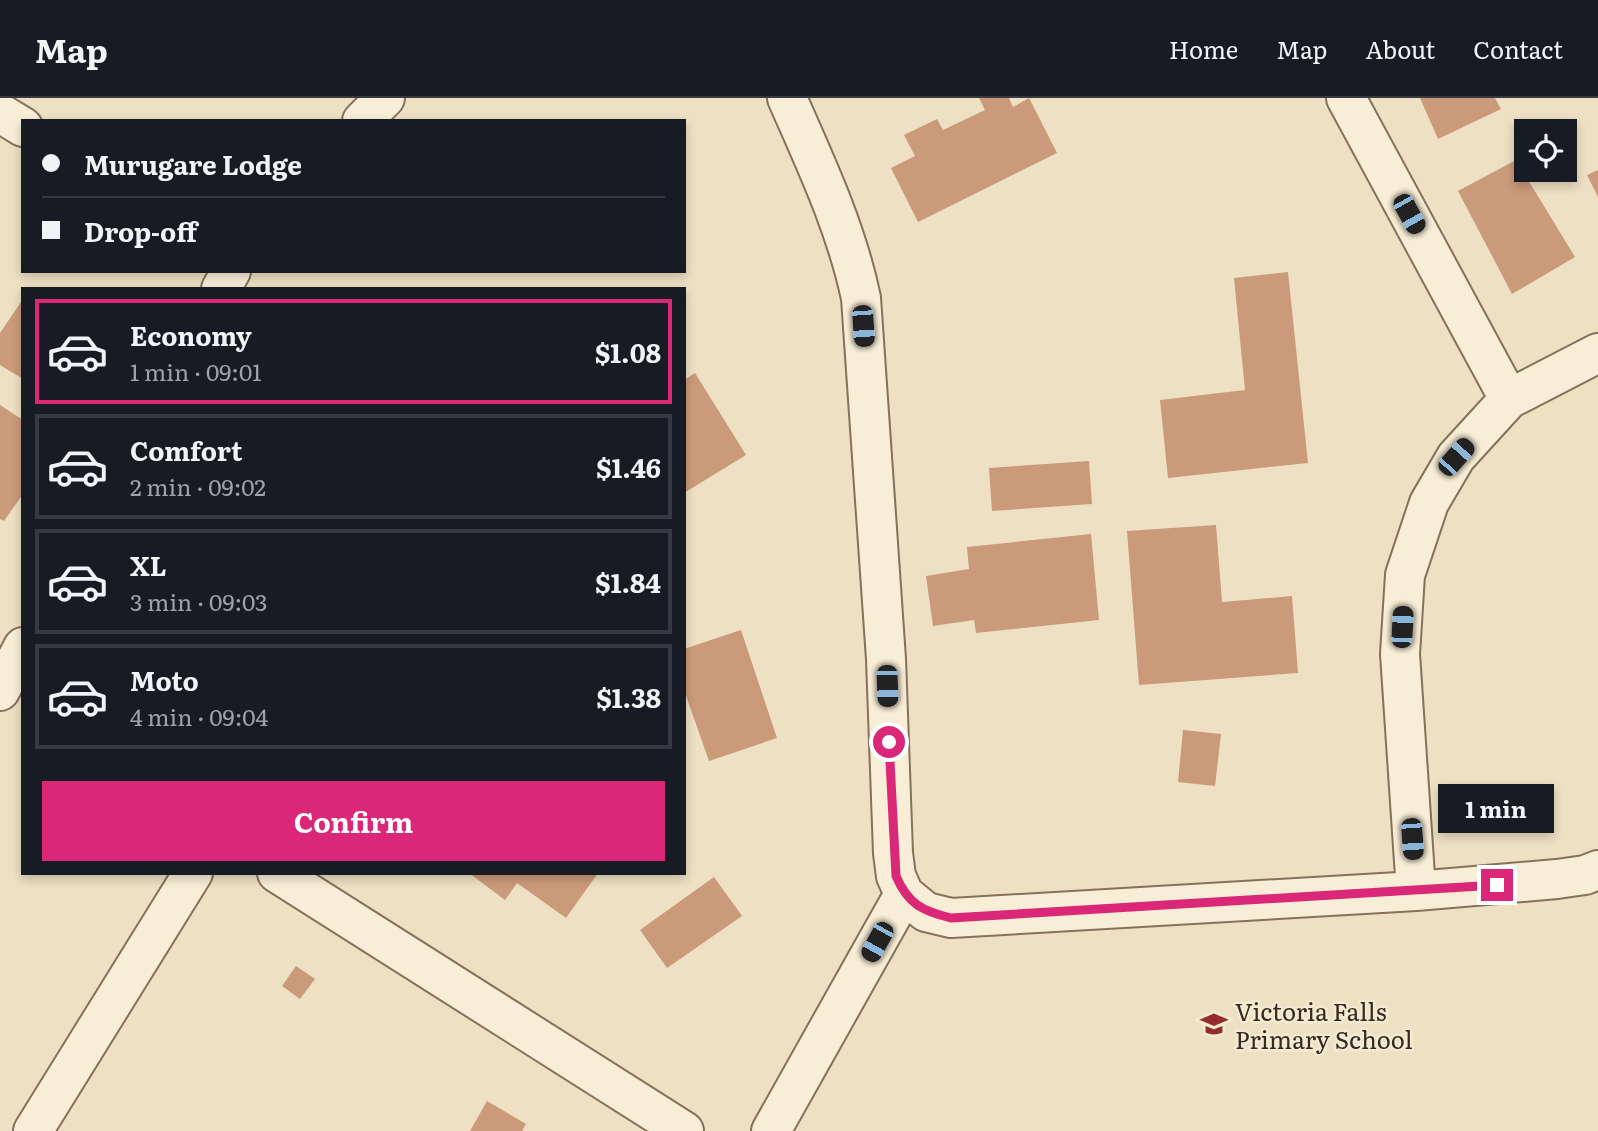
<!DOCTYPE html>
<html lang="en">
<head>
<meta charset="utf-8">
<style>
	body { margin:0; font-family:Literata,serif; background:#242831; color:#f1f3f6; height:100vh; display:flex; flex-direction:column; font-size:26px; white-space:nowrap }
	* { box-sizing:border-box; margin:0 }
	p { font-size:23px; color:#9ea1a6 }
	.icon { flex:none; width:38px; height:38px; fill:none; stroke:currentColor; stroke-width:2; stroke-linecap:round; stroke-linejoin:round }
	.map { position:relative; flex:1; overflow:hidden }
	.details { position:absolute; left:21px; top:189px; width:665px; height:588px; display:flex; flex-direction:column; background:#171b24; border-radius:0px; box-shadow:0 4px 10px #0003 }
	.details>* { flex:none }
	.hud { position:absolute; left:21px; top:21px; width:665px; height:154px; border-radius:0px; box-shadow:0 4px 10px #0003; display:grid; align-content:center; height:154px; padding:0 21px; background:#171b24 }
	.fabs { position:absolute; left:1514px; top:21px; display:grid; gap:14px }
	.fabs a { display:grid; place-items:center; width:63px; height:63px; border-radius:0px; background:#171b24; box-shadow:0 4px 10px #0003; font-size:35px }
	.end { position:absolute; width:32px; height:32px; margin:-16px; border:9px solid #db2777; background:#fff; box-shadow:0 0 0 4px #fff }
	.from { border-radius:50% }
	.bubble { position:absolute; height:49px; border-radius:0px; background:#171b24; box-shadow:0 4px 10px #0003; font-size:23px; font-weight:700; line-height:49px; text-align:center }
	.car { position:absolute; width:21px; height:42px; margin:-21px -10px; border-radius:9px; box-shadow:0 0 5px 2px #0007; background:linear-gradient(#222 24%,#8ab4d8 0 40%,#222 0 76%,#8ab4d8 0 86%,#222 0) }
	.hud b { display:flex; align-items:center; gap:24px; height:66px; font-size:26px }
	.hud b+b { border-top:2px solid #363941 }
	.hud i { width:18px; height:18px; background:#f1f3f6 }
	ul { padding:12px 0 0; list-style:none }
	li { display:flex; align-items:center; gap:21px; height:105px; margin:0 14px 10px; padding:0 7px; border:4px solid #363941; border-radius:0px }
	li div { flex:1 }
	li b { display:block; font-size:26px }
	li em { font-style:normal; font-weight:700 }
	li.current { border-color:#db2777 }
	li>.icon { width:63px; height:63px; stroke-width:1.5 }
	.button { display:flex; gap:14px; margin-top:auto; padding:14px 21px }
	.button a { flex:1; height:80px; border-radius:0px; background:#db2777; color:#fff; font-size:28px; font-weight:700; line-height:80px; text-align:center }
	header { display:flex; align-items:center; gap:42px; box-sizing:border-box; height:98px; padding:0 35px; background:#171b24; border-bottom:2px solid #363941 }
	header strong { font-size:33px }
	nav { display:flex; gap:38px; margin-inline-start:auto; font-size:24px }
	.map>svg:first-child { display:block }
	.building { fill:#ca9a7a }
	.lines { fill:none; stroke-linecap:round; stroke-linejoin:round }
	.minor-casing { stroke:#86715b; stroke-width:42 }
	.minor { stroke:#f8edd6; stroke-width:38 }
	.route { stroke:#db2777; stroke-width:9 }
	.labels { text-anchor:middle; dominant-baseline:central; stroke-width:5; stroke-linejoin:round; paint-order:stroke }
	.poi-label { font-size:24px; fill:#372a1e; stroke:#f4ead3; text-anchor:start }
</style>
</head>
<body>
<header>
<strong>Map</strong>
<nav><a>Home</a><a>Map</a><a>About</a><a>Contact</a></nav>
</header>
<div class="map">
<svg width="1598" height="1033" viewBox="0 0 1598 1033">
	<rect width="100%" height="100%" fill="#ede0c3"/>
	<path class="building" d="M979 0H1009L1013 9 1029 0 1057 55 918 124 891 70 915 58 904 37 937 21 943 32 985 12Z
		M1420 0H1495L1501 11 1438 41Z
		M1516 62 1575 159 1512 196 1458 93Z
		M1598 72V99L1587 77Z
		M1288 174 1308 365 1168 380 1160 302 1245 292 1234 180Z
		M23 201V281L0 267V235Z
		M695 275 746 357 684 395V282Z
		M0 307 23 322V396L4 423 0 421Z
		M1089 363 1092 406 992 413 989 370Z
		M1216 427 1222 504 1292 498 1298 575 1139 587 1127 433Z
		M1091 436 1099 522 976 535 974 522 933 528 926 478 969 471 967 449Z
		M741 532 777 640 709 663 684 592V551Z
		M1183 632 1221 636 1215 688 1178 684Z
		M469 775H598L566 820 517 785 505 802Z
		M714 779 742 818 667 870 640 832Z
		M296 868 315 881 300 901 282 888Z
		M487 1003 526 1026 522 1033H470Z"/>
	<g class="lines">
		<defs>
			<path id="minor" d="M1346 0 1509 301 1456 359 1429 405 1405 477 1400 556 1416 793
				M0 15 23 29
				M362 23 385 0
				M221 191 231 173
				M1509 301 1598 255
				M0 593 23 549
				M277 775 684 1033
				M904 796 926 814 951 820 1416 793 1557 781 1585 777 1598 772
				M33 1033 193 775
				M771 1033 904 796 896 778 893 755 886 561 861 200C846 129 816 66 787 0"/>
		</defs>
		<use href="#minor" class="minor-casing"/>
		<use href="#minor" class="minor"/>
	</g>
	<g class="lines">
		<path class="route" d="M889 644 896 778C908 806 922 813 951 820L1497 787"/>
	</g>
	<defs>
		<symbol id="school-bare" viewBox="-9 -9 18 18"><path d="M0-5L7-2L0 1L-7-2ZM-4 1L0 2.5L4 1V4Q0 6-4 4Z" fill="#942c2f" stroke="#f4ead3" stroke-width="2.5" paint-order="stroke"/></symbol>
	</defs>
	<g fill-rule="evenodd">
		<use href="#school-bare" x="1195" y="907" width="38" height="38"/>
	</g>
	<g class="labels">
		<g class="poi-label">
			<text x="1235" y="912">Victoria Falls<tspan x="1235" dy="28">Primary School</tspan></text>
		</g>
	</g>
</svg>
<div class="fabs">
<a><svg class="icon" aria-label="locate" viewBox="0 0 24 24"><circle cx="12" cy="12" r="6"/><path d="M12 2v4M12 18v4M2 12h4M18 12h4"/></svg></a>
</div>
<i class="end from" style="left:889px;top:644px"></i>
<i class="end" style="left:1497px;top:787px"></i>
<div class="bubble" style="left:1438px;top:686px;width:116px">1 min</div>
<i class="car" style="left:1409px;top:116px;rotate:151deg"></i>
<i class="car" style="left:863px;top:228px;rotate:176deg"></i>
<i class="car" style="left:1456px;top:359px;rotate:42deg"></i>
<i class="car" style="left:1402px;top:529px;rotate:3deg"></i>
<i class="car" style="left:887px;top:588px;rotate:178deg"></i>
<i class="car" style="left:1412px;top:741px;rotate:176deg"></i>
<i class="car" style="left:877px;top:844px;rotate:209deg"></i>
<div class="hud">
<b><i class="from"></i>Murugare Lodge</b>
<b><i></i>Drop-off</b>
</div>
<section class="details">
<ul>
<li class="current"><svg class="icon" aria-label="car" viewBox="0 0 24 24"><path d="M5 17H2v-5l4-1 3-4h7l3 4 3 1v5h-3M9 17h6M6 11h13"/><circle cx="7" cy="17" r="2"/><circle cx="17" cy="17" r="2"/></svg><div><b>Economy</b><p>1 min · 09:01</p></div><em>$1.08</em></li>
<li><svg class="icon" aria-label="car" viewBox="0 0 24 24"><path d="M5 17H2v-5l4-1 3-4h7l3 4 3 1v5h-3M9 17h6M6 11h13"/><circle cx="7" cy="17" r="2"/><circle cx="17" cy="17" r="2"/></svg><div><b>Comfort</b><p>2 min · 09:02</p></div><em>$1.46</em></li>
<li><svg class="icon" aria-label="car" viewBox="0 0 24 24"><path d="M5 17H2v-5l4-1 3-4h7l3 4 3 1v5h-3M9 17h6M6 11h13"/><circle cx="7" cy="17" r="2"/><circle cx="17" cy="17" r="2"/></svg><div><b>XL</b><p>3 min · 09:03</p></div><em>$1.84</em></li>
<li><svg class="icon" aria-label="car" viewBox="0 0 24 24"><path d="M5 17H2v-5l4-1 3-4h7l3 4 3 1v5h-3M9 17h6M6 11h13"/><circle cx="7" cy="17" r="2"/><circle cx="17" cy="17" r="2"/></svg><div><b>Moto</b><p>4 min · 09:04</p></div><em>$1.38</em></li>
</ul>
<div class="button"><a>Confirm</a></div>
</section>
</div>
</body>
</html>
